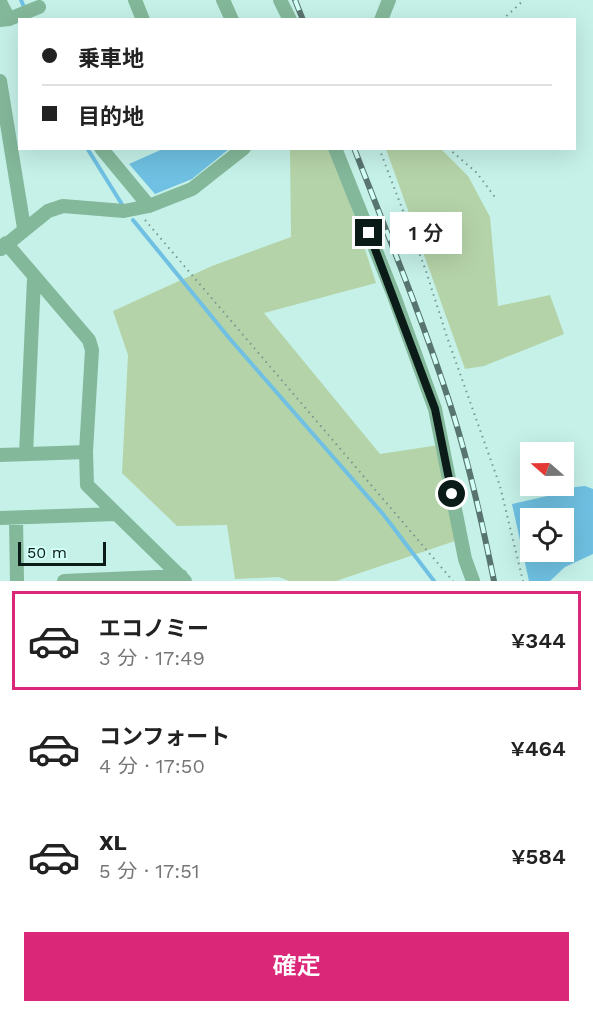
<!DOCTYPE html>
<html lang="ja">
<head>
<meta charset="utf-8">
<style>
	body { margin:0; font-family:"Work Sans","Noto Sans JP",sans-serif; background:#f2f2f2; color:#222; height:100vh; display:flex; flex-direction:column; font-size:22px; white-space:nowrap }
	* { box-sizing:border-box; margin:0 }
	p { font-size:20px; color:#767676 }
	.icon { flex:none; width:33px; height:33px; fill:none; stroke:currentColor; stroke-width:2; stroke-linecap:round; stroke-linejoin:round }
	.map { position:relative; height:581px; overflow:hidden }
	.panel { display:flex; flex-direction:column; background:#fff; flex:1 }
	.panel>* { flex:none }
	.top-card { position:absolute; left:18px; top:18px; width:558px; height:132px; border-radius:0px; box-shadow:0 6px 24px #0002; display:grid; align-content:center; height:132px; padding:0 24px; background:#fff }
	.needle { width:39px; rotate:290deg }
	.controls { position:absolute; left:520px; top:442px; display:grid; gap:12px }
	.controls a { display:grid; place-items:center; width:54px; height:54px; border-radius:0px; background:#fff; box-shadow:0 6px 24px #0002; font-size:30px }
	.scale { position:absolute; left:18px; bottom:15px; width:88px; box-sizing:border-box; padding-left:6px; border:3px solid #0a1b18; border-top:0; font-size:16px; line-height:21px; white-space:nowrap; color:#0a1b18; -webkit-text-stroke:4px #d2fff6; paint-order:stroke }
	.end { position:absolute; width:27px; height:27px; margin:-14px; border:8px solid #0a1b18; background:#fff; box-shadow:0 0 0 3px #fff }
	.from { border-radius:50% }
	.bubble { position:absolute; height:42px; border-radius:0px; background:#fff; box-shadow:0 6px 24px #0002; font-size:20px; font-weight:600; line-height:42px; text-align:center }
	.top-card b { display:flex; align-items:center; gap:21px; height:57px; font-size:22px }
	.top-card b+b { border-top:2px solid #e0e0e0 }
	.top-card i { width:15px; height:15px; background:#222 }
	ul { padding:10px 0 0; list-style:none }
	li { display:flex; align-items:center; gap:18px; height:99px; margin:0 12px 9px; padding:0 12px; border:3px solid transparent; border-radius:0px }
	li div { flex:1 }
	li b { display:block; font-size:22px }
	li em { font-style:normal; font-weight:600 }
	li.selected { border-color:#db2777 }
	li>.icon { width:54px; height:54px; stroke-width:1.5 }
	.button { display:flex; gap:12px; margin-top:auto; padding:12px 24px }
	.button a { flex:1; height:69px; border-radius:0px; background:#db2777; color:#fff; font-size:24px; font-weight:600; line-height:69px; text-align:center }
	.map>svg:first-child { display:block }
	.green { fill:#b5d3a8 }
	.water { fill:#6fc0e2; fill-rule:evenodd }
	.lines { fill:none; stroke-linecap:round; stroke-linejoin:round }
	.stream { stroke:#6fc0e2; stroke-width:4 }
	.path { stroke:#769690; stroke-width:2; stroke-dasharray:1.5 4.5; stroke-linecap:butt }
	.minor { stroke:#84b89a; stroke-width:14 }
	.rail-casing { stroke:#58746e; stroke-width:6 }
	.rail { stroke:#d2fff6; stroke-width:4; stroke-dasharray:11; stroke-linecap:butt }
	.route { stroke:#0a1b18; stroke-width:8 }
</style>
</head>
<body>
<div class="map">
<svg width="593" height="581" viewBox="0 0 593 581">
	<rect width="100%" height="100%" fill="#c5f1e8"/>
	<path class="green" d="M290 149H332L376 283 264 313 380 454 439 445 458 540 336 581H289L279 577 235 579 227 525 177 526 122 473 128 355 113 311 212 266 291 237Z
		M386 149H441L468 176 490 217 498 306 550 295 564 334 484 366 465 369Z"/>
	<path class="water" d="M165 148H229V149L192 179 155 194 129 164Z
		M585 486 593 489V554L565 567 550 581H529L512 504 552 495 567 488ZM531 519H564V552H531Z"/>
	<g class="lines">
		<path class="stream" d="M21 0 24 7
			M87 148 123 206
			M133 220 230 339 383 514 434 581"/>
		<path class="path" d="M502 20 524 0
			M379 148 426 271 447 337 500 486 523 581
			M448 148 477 173 497 200
			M145 220 453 581"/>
		<path class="minor" d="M135 0 143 20
			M223 0 232 20
			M280 0 290 20
			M0 2 9 19
			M0 20 9 19 39 7
			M381 20 389 0
			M0 81 24 228
			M101 148 149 206
			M335 148 394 296 435 409 465 559 473 581
			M6 243 89 340 92 350 86 452 87 485 185 581
			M1 249 48 211 63 206 124 211 149 206 192 189 244 148
			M26 454 34 279
			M0 455 86 452
			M0 518 117 514
			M16 518 17 581
			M64 581 181 576"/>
		<defs>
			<path id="rail" d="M295 0 303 20
				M354 148C387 233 422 318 450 404 469 462 482 522 494 581"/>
		</defs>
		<use href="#rail" class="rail-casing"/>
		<use href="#rail" class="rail"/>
	</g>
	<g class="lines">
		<path class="route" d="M369 233 435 409 452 494"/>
	</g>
</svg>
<div class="controls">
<a><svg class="needle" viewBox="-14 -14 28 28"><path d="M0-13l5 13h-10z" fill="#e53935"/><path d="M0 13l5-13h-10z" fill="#767676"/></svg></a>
<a><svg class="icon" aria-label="locate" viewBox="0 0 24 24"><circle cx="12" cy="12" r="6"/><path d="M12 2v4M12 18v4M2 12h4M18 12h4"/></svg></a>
</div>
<div class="scale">50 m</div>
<i class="end from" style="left:452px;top:494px"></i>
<i class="end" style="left:369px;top:233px"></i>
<div class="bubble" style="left:390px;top:212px;width:72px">1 分</div>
<div class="top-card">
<b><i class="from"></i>乗車地</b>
<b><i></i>目的地</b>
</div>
</div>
<section class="panel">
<ul>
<li class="selected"><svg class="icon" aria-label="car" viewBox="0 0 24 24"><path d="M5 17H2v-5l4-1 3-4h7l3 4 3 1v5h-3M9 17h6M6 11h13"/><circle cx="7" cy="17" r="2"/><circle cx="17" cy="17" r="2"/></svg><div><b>エコノミー</b><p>3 分 · 17:49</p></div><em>¥344</em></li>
<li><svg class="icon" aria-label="car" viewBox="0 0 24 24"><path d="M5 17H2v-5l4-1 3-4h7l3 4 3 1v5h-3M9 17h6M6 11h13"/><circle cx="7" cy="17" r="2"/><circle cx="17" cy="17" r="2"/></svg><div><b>コンフォート</b><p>4 分 · 17:50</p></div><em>¥464</em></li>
<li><svg class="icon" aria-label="car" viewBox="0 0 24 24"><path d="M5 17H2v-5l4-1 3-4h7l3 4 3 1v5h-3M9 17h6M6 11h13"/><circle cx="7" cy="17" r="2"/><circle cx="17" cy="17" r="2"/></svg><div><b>XL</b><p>5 分 · 17:51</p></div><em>¥584</em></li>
</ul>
<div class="button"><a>確定</a></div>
</section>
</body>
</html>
